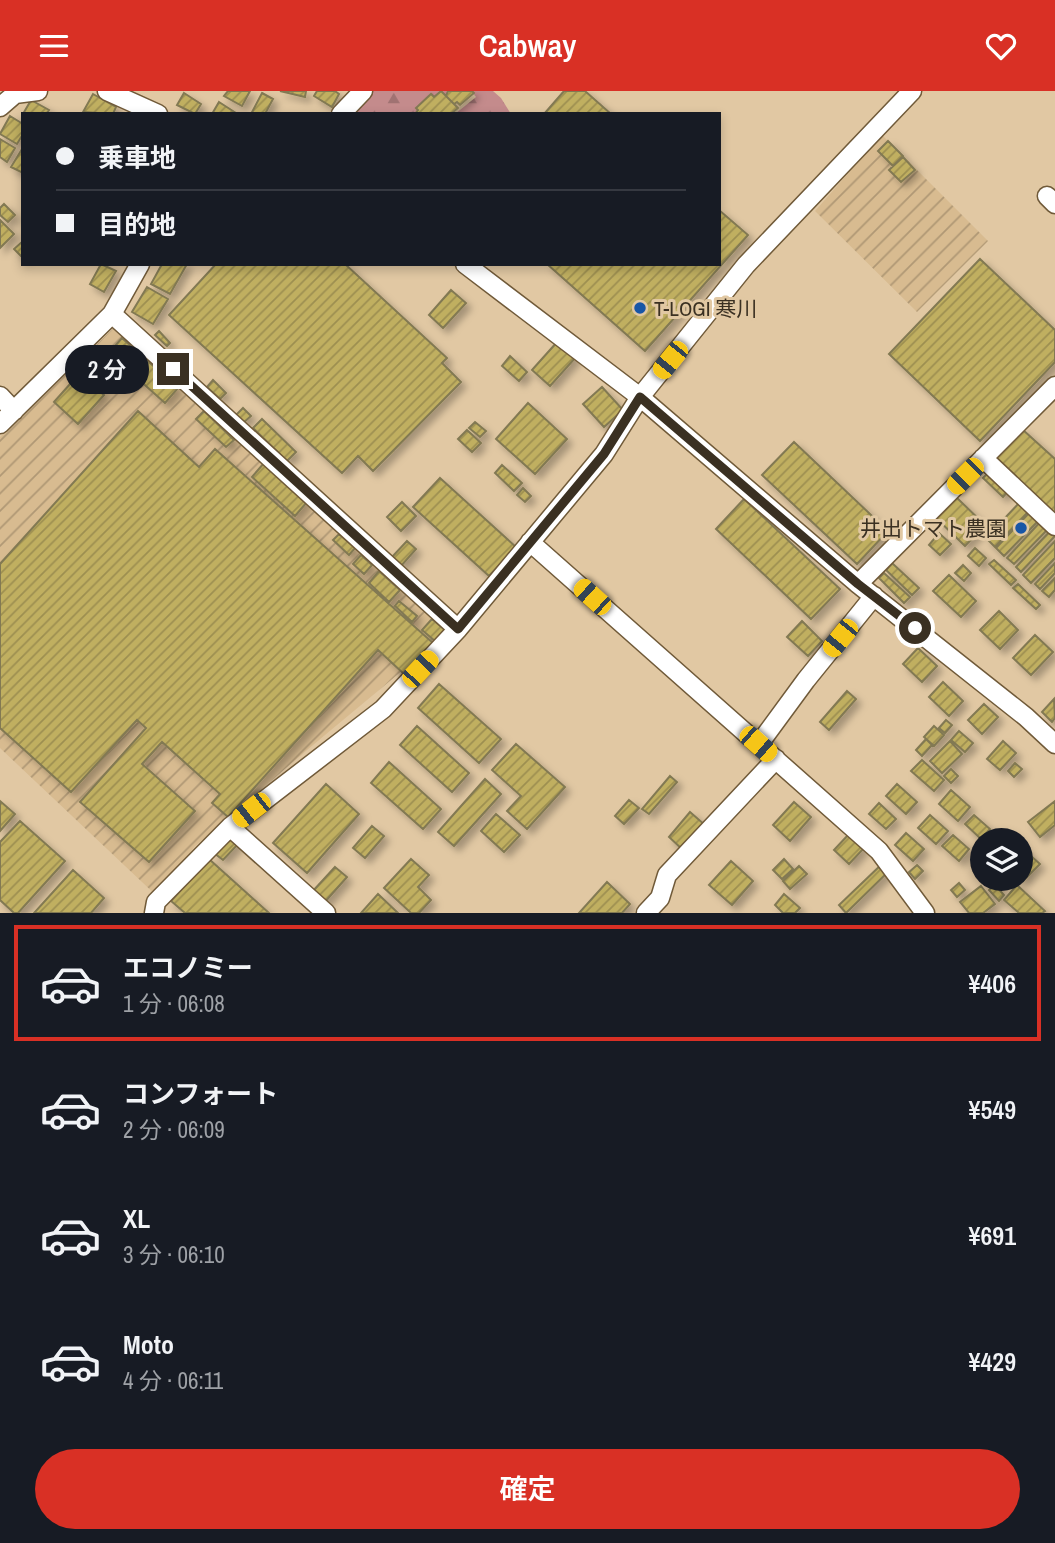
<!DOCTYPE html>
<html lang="ja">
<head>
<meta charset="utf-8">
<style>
	body { margin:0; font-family:"Archivo Narrow","Noto Sans JP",sans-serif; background:#20242c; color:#f1f3f6; height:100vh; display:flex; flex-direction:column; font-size:26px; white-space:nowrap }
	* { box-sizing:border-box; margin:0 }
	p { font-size:23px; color:#9ea1a6 }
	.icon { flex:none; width:38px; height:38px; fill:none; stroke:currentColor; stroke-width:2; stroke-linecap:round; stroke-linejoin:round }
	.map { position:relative; height:822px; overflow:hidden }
	.sheet { display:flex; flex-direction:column; background:#171b24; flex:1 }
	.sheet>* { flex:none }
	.guide { position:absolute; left:21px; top:21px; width:700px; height:154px; border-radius:0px; box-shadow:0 4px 10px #0003; display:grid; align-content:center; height:154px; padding:0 35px; background:#171b24 }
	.tools { position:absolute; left:970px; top:737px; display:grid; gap:14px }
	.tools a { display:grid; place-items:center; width:63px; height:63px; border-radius:50%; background:#171b24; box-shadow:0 4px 10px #0003; font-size:35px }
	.end { position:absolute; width:32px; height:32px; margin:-16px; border:9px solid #3a3022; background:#fff; box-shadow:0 0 0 4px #fff }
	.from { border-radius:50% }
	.bubble { position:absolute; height:49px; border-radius:24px; background:#171b24; box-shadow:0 4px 10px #0003; font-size:23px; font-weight:600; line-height:49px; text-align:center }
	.car { position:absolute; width:21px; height:42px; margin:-21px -10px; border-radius:9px; box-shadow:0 0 5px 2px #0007; background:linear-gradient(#f5c518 24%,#345 0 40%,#f5c518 0 76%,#345 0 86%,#f5c518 0) }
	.guide b { display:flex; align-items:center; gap:24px; height:66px; font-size:26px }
	.guide b+b { border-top:2px solid #363941 }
	.guide i { width:18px; height:18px; background:#f1f3f6 }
	ul { padding:12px 0 0; list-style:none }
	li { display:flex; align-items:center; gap:21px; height:116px; margin:0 14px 10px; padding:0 21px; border:4px solid transparent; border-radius:0px }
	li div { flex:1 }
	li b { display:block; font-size:26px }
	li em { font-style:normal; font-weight:600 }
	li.on { border-color:#d93025 }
	li>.icon { width:63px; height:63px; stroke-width:1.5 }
	.action { display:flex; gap:14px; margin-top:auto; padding:14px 35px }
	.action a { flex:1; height:80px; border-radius:42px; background:#d93025; color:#fff; font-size:28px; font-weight:600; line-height:80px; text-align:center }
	header { display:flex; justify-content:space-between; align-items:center; height:91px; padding:0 35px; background:#d93025; color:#fff; font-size:32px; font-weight:600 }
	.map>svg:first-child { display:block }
	.industrial { fill:url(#industrial-furrows) }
	.forest { fill:url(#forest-firs) }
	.building { fill:url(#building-hatch); stroke:#827952; stroke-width:2; filter:url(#shadow) }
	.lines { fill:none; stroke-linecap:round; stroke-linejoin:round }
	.minor-casing { stroke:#705a39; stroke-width:21 }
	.minor { stroke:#fff; stroke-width:18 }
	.route { stroke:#3a3022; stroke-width:9 }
	.poi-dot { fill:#1856a6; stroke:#e1c8a3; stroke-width:2.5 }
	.labels { text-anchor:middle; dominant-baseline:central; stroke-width:6; stroke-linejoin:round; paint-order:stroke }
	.poi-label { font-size:21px; fill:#3a3022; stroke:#e1c8a3; text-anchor:start }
</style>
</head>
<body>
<header><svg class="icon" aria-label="menu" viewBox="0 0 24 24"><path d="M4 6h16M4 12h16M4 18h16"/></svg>Cabway<svg class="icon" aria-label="heart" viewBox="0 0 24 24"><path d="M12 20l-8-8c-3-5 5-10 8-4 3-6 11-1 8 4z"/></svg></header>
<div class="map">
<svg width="1055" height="822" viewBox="0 0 1055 822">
	<defs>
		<pattern id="industrial-furrows" width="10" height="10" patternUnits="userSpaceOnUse" patternTransform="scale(1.75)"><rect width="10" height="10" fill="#d8bb90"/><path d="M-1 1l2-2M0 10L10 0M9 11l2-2" fill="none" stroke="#b09875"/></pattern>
		<pattern id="forest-firs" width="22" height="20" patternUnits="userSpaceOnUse" patternTransform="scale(1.75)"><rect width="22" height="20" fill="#c48b8c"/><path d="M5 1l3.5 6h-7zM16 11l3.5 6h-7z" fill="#a07272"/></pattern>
		<pattern id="building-hatch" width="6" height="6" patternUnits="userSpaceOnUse" patternTransform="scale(1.75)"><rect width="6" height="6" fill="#c0af61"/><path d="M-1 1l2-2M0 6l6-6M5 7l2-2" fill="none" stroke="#9d8f50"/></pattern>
		<filter id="shadow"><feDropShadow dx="5" dy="5" stdDeviation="3.5" flood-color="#0004"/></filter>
	</defs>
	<rect width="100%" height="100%" fill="#e1c8a3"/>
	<path class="industrial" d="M882 44 988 150 917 221 815 120Z
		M114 237 450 540 307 659 194 756 160 808 0 657V346Z"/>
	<path class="forest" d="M363 0H451L447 10 428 23H344Z
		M471 0H493L501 7 511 23H455L476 6Z"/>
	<path class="building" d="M228 0H250L242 15 224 5Z
		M280 0H306L305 6Z
		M317 0H335L339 3 332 16 314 5Z
		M441 0 458 17 451 23H415L418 19 416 17 431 3 434 6Z
		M448 0H472L474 2 460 14 457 11 454 13 446 5Z
		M564 0H585L611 23H544Z
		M184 2 201 13 195 23 177 14Z
		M262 2 273 8 265 23H251Z
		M93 3 116 16 113 23 83 21Z
		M31 9 49 19 46 23H23Z
		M219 11 236 22V23H212Z
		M10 25 23 33V43L17 53 0 43Z
		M0 48 15 57 7 71 0 66Z
		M888 50 903 65 893 75 878 60Z
		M22 58H23V82L11 76Z
		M903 66 915 79 901 91 889 79Z
		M4 113 15 124 8 131 0 124V117Z
		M719 119 748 144 645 260 547 173H719Z
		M0 129 14 143 0 157Z
		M23 150V167L14 158Z
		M980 168 1055 239V271L980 350 889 263Z
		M101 173 116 180 104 201 90 193Z
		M162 173H187L170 203 151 193Z
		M216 173H345L447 267 442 272 461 291 373 380 358 365 342 382 169 224Z
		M147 196 168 208 153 233 132 221Z
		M451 199 466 212 443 237 429 224Z
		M159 240 170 252 167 255 155 244Z
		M122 247 178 297 165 312 109 262Z
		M558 250 576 266 550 295 532 279Z
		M510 265 527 281 519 290 502 275Z
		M79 283 104 304 78 333 54 311Z
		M213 289 226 302 220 308 207 296Z
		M602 296 623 319 604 336 583 313Z
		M528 312 567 348 535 383 496 348Z
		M243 317 251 325 243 332 236 324Z
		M138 320 199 376 215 358 433 552 404 583 378 559 228 726 212 712 220 703 162 651 142 673 195 720 149 771 80 711 146 637 137 629 71 701 0 637V473Z
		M204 320 234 349 226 356 196 328Z
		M262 328 296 361 287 370 253 337Z
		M475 331 486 340 480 346 469 337Z
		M1022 338 1055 368V423L995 366Z
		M467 339 481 352 472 361 458 348Z
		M794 351 888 440 857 473 762 384Z
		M264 372 307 411 295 425 252 386Z
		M502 374 522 392 514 400 495 382Z
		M990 380 1010 398 1003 406 983 387Z
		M440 387 516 456 489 485 413 416Z
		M523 397 531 405 525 411 517 404Z
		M955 405 985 434 965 455 935 426Z
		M744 408 840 498 811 528 716 438Z
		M1021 410 1030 419 995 456 986 447Z
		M402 411 416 425 401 440 387 426Z
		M1031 420 1040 428 1004 465 996 457Z
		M1042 429 1049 437 1014 473 1007 467Z
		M1051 439 1055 445 1021 481 1016 476Z
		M939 442 951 453 940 464 929 454Z
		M339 443 355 457 349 464 333 449Z
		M407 450 416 458 401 475 392 466Z
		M1055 450V467L1031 492 1023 484Z
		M975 457 986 467 979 475 968 465Z
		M361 464 372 474 364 483 353 473Z
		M994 469 1016 489 1011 494 989 473Z
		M892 472 919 497 912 504 886 479Z
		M1055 472V482L1040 498 1035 493Z
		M963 474 971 482 964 490 955 482Z
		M379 480 400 499 389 511 369 492Z
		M884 482 910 506 904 512 879 487Z
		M949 484 976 510 961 526 933 500Z
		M1055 487V499L1049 506 1042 500Z
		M1018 493 1040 514 1036 518 1013 497Z
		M399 510 417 525 412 531 395 515Z
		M999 520 1018 539 1000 558 980 539Z
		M432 528 445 539 435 550 422 539Z
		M802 530 822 550 808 565 787 546Z
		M1035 544 1053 561 1031 584 1013 567Z
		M918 557 937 575 922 591 903 573Z
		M943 591 963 610 949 625 929 606Z
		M439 593 501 648 479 672 418 617Z
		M847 600 856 608 829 639 820 631Z
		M1054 608 1055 627 1052 631 1042 621Z
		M984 613 998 626 982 643 968 629Z
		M946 629 952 634 945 642 939 637Z
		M417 635 469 682 452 701 400 654Z
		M934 635 944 644 934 655 924 646Z
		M959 640 973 652 965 661 951 649Z
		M926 648 932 654 922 665 916 659Z
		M950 650 962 663 942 682 930 670Z
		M1003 650 1016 662 1000 679 987 668Z
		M516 653 565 696 527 738 507 720 521 705 492 679Z
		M922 669 944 689 934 700 911 680Z
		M389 671 441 718 423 738 371 692Z
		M1015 672 1022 678 1014 686 1008 680Z
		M951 678 958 685 951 692 944 685Z
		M670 685 677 691 649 723 642 718Z
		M485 688 501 703 454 755 438 741Z
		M326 693 359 723 307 782 273 752Z
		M897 693 917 711 906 723 886 705Z
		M951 699 970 716 958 730 939 713Z
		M629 709 639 717 624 733 615 725Z
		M0 710 15 723 0 740Z
		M1055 710V734L1040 746 1028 731Z
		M794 711 811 726 790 750 773 734Z
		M879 712 896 728 886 738 869 723Z
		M690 721 705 734 683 759 669 746Z
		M496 723 520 744 504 761 481 740Z
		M930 724 948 740 936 753 918 737Z
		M974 724 990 738 981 748 965 733Z
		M20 730 65 770 18 822H14L0 809V751Z
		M372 735 384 745 365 767 353 757Z
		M906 742 924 758 913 770 895 754Z
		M849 743 864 757 849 773 834 759Z
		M230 744 239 752 223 769 214 762Z
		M953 744 969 758 959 770 942 755Z
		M1020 755 1040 773 1023 790 1020 788Z
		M209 768 269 822H185L171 810Z
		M411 768 429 784 418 796 431 809 419 822H411L384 797Z
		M784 768 793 778 782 788 773 779Z
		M731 770 753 790 732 814 709 794Z
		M882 773 889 780 846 822 839 814Z
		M917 774 923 780 915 788 909 781Z
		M799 775 807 783 790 798 783 790Z
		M335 776 347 786 324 812 312 801Z
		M73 779 104 807 91 822H34Z
		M607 791 630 813 622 822H579Z
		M959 792 965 799 957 806 951 799Z
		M995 794 1004 804 999 810 989 799Z
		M1017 794 1045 820 1042 822H1019L1004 809Z
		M981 795 995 813 983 822H969L960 811Z
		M378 803 398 822H361Z
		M784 803 800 817 795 822H783L775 814Z"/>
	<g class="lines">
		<defs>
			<path id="minor" d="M107 0 158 23
				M0 16 15 3 38 0
				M341 23 363 0
				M1047 105 1055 113
				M465 173 640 306 858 493 1026 626 1055 653
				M112 223 458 538 604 363 640 306 746 174 912 0
				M0 305 14 320
				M0 333 112 223 140 173
				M983 367 1055 435
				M530 451 879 760 925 822
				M858 493 1055 295
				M759 653 806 589 874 505
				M230 736 326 822
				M154 822 156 811 230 736 383 618 458 538
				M646 822 660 807 667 784 776 668"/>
		</defs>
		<use href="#minor" class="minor-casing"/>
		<use href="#minor" class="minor"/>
	</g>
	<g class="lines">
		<path class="route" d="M173 278 458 538 604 363 640 306 858 493 915 537"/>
	</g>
	<g class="poi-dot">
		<circle cx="640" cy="217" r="7"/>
		<circle cx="1021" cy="437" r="7"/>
	</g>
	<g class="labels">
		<g class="poi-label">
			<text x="654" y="217">T-LOGI 寒川</text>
			<text x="1007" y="437" text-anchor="end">井出トマト農園</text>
		</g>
	</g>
</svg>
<div class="tools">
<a><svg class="icon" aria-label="layers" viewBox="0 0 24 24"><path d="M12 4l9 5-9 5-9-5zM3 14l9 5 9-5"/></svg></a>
</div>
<i class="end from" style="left:915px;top:537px"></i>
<i class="end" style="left:173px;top:278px"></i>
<div class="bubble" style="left:65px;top:254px;width:84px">2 分</div>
<i class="car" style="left:670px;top:269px;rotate:219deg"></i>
<i class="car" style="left:965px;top:385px;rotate:225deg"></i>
<i class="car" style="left:592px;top:506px;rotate:312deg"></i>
<i class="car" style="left:840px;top:547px;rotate:219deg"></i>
<i class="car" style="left:420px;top:578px;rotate:43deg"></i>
<i class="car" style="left:758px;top:653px;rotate:131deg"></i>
<i class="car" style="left:251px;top:719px;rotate:232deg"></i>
<div class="guide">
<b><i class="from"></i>乗車地</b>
<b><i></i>目的地</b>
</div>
</div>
<section class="sheet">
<ul>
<li class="on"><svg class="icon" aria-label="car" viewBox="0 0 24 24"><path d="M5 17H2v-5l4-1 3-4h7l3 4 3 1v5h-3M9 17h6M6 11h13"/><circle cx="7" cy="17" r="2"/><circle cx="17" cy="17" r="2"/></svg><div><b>エコノミー</b><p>1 分 · 06:08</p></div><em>¥406</em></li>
<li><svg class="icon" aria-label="car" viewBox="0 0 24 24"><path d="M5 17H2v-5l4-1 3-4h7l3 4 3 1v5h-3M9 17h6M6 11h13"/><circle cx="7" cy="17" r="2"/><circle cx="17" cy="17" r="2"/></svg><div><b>コンフォート</b><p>2 分 · 06:09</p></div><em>¥549</em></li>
<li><svg class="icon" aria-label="car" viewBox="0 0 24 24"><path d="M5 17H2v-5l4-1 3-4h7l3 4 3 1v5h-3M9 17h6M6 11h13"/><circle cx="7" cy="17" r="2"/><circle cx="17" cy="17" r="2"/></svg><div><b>XL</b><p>3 分 · 06:10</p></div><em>¥691</em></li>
<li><svg class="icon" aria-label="car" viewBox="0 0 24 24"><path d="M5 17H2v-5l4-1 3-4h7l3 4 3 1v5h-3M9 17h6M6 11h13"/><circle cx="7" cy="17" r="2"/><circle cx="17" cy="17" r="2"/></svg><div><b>Moto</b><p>4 分 · 06:11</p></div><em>¥429</em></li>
</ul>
<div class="action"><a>確定</a></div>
</section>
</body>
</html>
